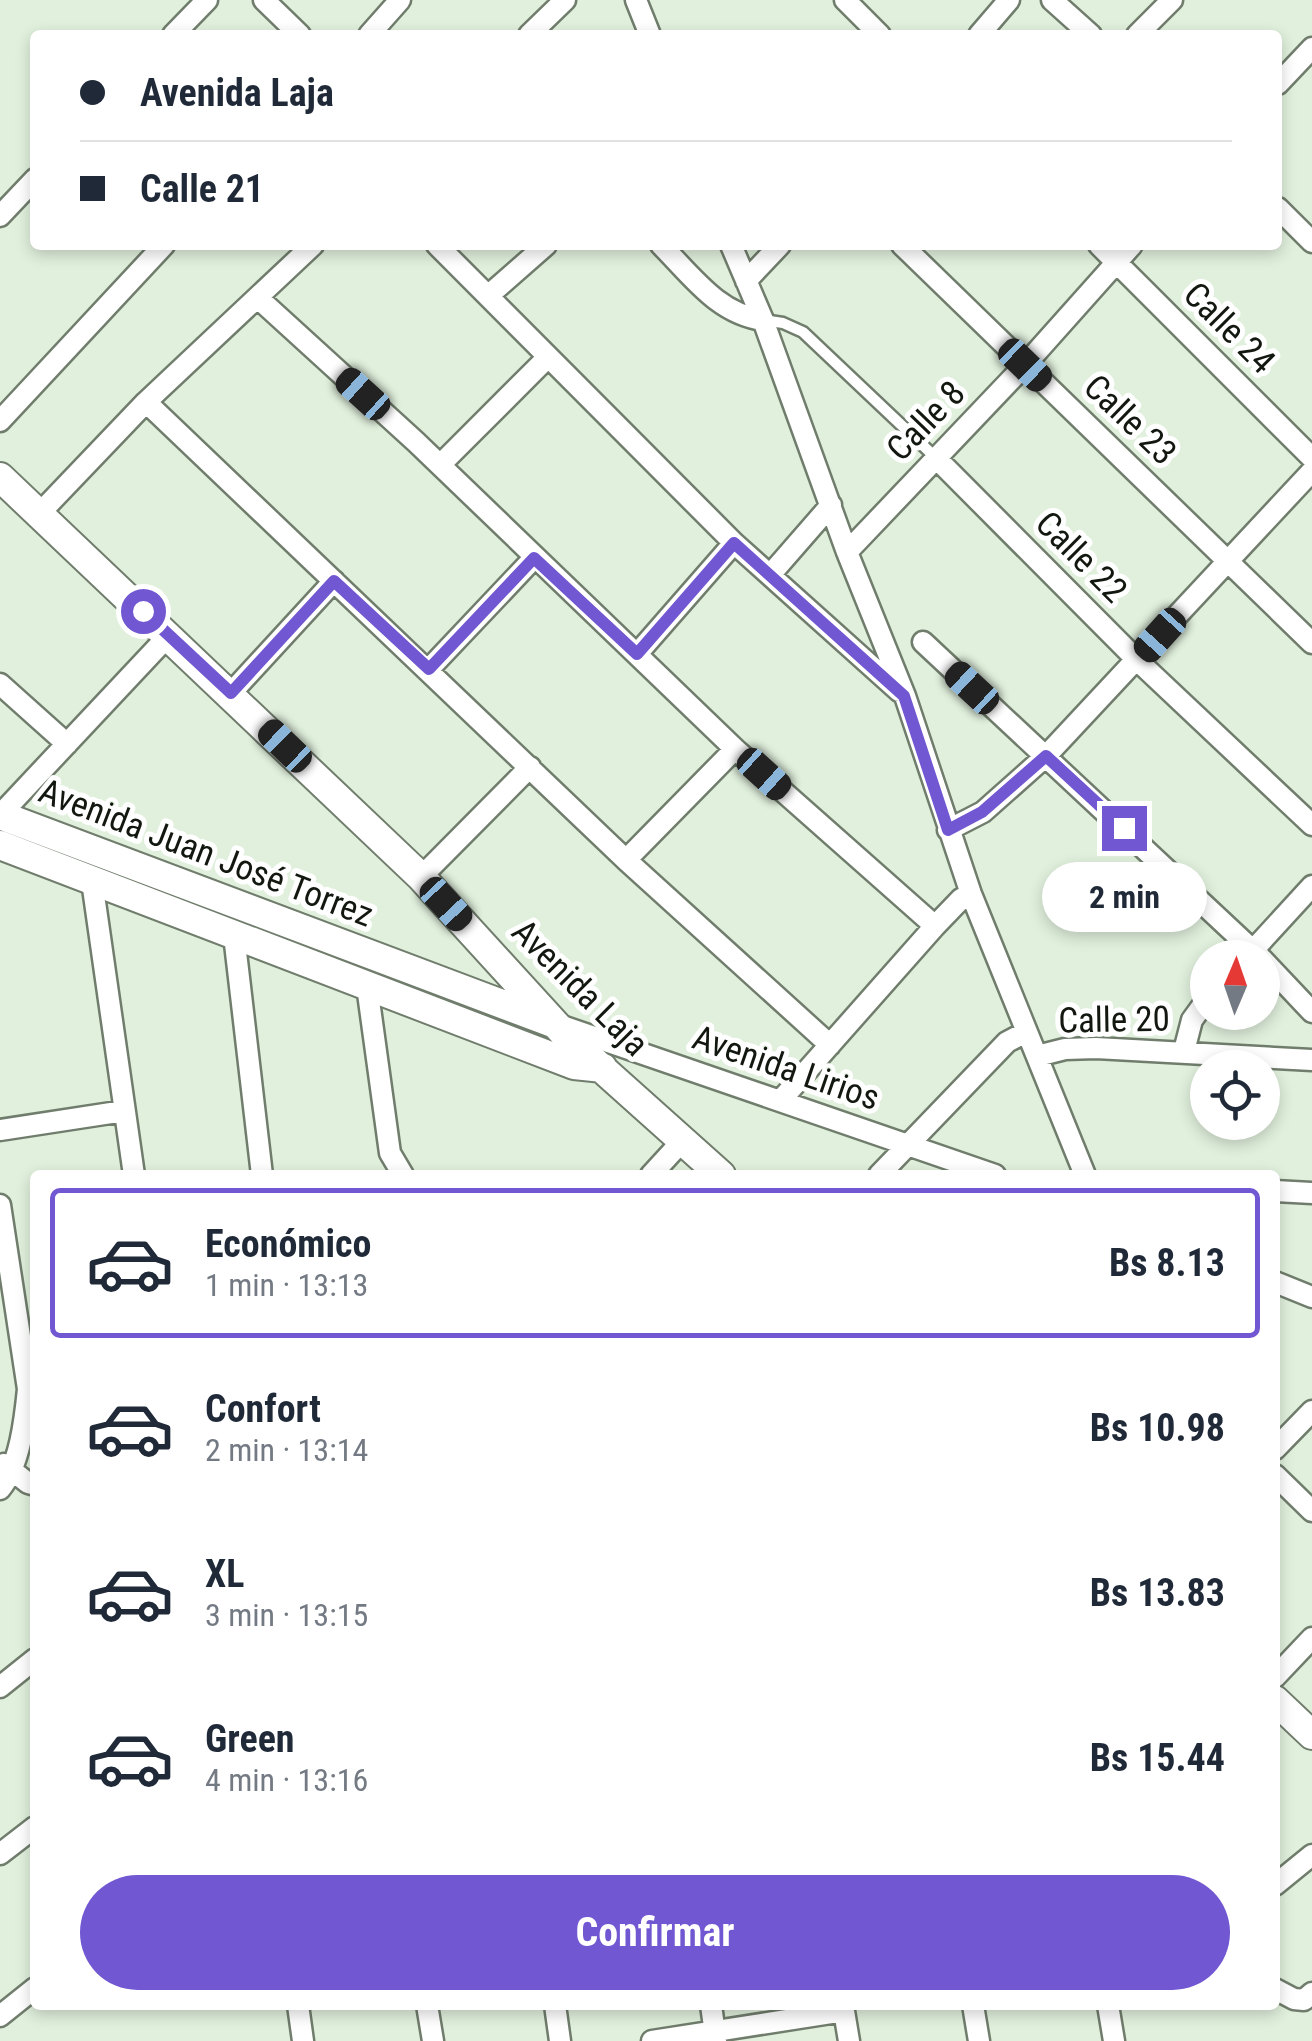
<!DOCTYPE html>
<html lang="es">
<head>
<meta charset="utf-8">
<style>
	body { margin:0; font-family:"Roboto Condensed",sans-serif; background:#f6f6f7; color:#1f2937; height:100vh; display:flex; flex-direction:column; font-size:38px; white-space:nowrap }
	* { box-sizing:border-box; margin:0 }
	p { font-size:32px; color:#747a83 }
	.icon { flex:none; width:55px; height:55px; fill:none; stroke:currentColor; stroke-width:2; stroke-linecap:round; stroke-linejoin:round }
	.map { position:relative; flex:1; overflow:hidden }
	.details { position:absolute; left:30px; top:1170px; width:1250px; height:840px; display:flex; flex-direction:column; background:#fff; border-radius:10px; box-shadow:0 5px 15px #0003 }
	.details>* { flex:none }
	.hud { position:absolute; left:30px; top:30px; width:1252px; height:220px; border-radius:10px; box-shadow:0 5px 15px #0003; display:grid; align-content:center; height:220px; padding:0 50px; background:#fff }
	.needle { width:65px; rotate:2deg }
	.tools { position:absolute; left:1190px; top:940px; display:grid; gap:20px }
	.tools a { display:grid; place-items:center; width:90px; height:90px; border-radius:50%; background:#fff; box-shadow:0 5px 15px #0003; font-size:50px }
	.end { position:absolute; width:45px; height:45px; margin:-22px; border:12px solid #7157d1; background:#fff; box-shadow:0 0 0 5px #fff }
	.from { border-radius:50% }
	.bubble { position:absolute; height:70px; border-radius:35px; background:#fff; box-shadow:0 5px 15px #0003; font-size:32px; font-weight:700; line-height:70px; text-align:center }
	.car { position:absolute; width:30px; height:60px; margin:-30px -15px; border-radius:12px; box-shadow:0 0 8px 2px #0007; background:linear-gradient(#222 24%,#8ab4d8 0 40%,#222 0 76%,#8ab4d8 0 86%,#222 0) }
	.hud b { display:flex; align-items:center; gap:35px; height:95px; font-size:38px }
	.hud b+b { border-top:2px solid #e0e1e3 }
	.hud i { width:25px; height:25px; background:#1f2937 }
	ul { padding:18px 0 0; list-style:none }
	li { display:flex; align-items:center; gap:30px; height:150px; margin:0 20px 15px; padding:0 30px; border:5px solid transparent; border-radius:10px }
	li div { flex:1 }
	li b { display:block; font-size:38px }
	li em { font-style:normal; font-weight:700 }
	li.on { border-color:#7157d1 }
	li>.icon { width:90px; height:90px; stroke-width:1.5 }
	.action { display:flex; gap:20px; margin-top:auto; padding:20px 50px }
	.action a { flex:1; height:115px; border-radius:60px; background:#7157d1; color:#fff; font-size:40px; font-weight:700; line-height:115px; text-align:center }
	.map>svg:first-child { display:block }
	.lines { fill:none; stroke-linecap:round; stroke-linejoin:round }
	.lane-casing { stroke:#707d6c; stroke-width:15 }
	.street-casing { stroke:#707d6c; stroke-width:25 }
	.secondary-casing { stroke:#707d6c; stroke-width:32 }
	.lane { stroke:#fff; stroke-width:10 }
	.street { stroke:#fff; stroke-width:20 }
	.secondary { stroke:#fff; stroke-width:28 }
	.route { stroke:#7157d1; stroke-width:12 }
	.labels { text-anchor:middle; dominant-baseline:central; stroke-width:10; stroke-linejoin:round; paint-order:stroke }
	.street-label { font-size:35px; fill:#121710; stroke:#fff }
</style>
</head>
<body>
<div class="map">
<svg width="1312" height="2041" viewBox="0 0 1312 2041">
	<rect width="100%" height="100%" fill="#e1f0dd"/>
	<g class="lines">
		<defs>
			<path id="lane" d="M763 320 783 323 803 332 934 456"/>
			<path id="street" d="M264 0 300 35
				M636 0 650 35
				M845 0 880 35
				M1052 0 1091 35
				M173 35 207 0
				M369 35 400 0
				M529 35 565 0
				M979 35 1009 0
				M1137 35 1172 0
				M1278 84 1312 48
				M1278 208 1312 242
				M0 216 35 179
				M437 245 734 543 899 691
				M661 245C692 276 718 314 763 320
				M731 245 763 320 847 552 905 696 971 894 1085 1175
				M902 245 1312 643
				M1099 245 1312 458
				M746 281 780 245
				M489 295 546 245
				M258 298 416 442 735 749 935 926
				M146 402 626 860 830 1045
				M0 421 164 245
				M935 457 1137 660 1312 825
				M440 465 548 357
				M40 513 146 402 313 245
				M847 552 1025 365 1132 245
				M770 575 831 505
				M923 642 1261 958
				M637 654 734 543
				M429 669 534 558
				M0 684 67 744
				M231 693 334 581
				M0 815 169 635
				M948 830 983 812 1046 756 1312 471
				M626 860 735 749
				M421 877 530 767
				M92 881 134 1175
				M234 935 262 1175
				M1246 958 1312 886
				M1262 959 1312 1012
				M367 986 390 1153 403 1175
				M562 1026 995 1175
				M1184 1051 1192 1020 1208 998
				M1037 1056 1065 1049 1096 1048 1312 1060
				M781 1100 935 926 961 899 971 894
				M0 1130 124 1111
				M651 1175 684 1139
				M879 1175 1007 1042 1026 1032
				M1275 1191 1312 1193
				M0 1205 28 1389C25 1419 20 1465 0 1489
				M1275 1282 1312 1297
				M1275 1449 1312 1411
				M4 1464 28 1483 35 1485
				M1275 1475 1312 1511
				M1275 1677 1312 1638
				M0 1687 35 1659
				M0 1854 35 1827
				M1275 1885 1312 1855
				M1275 1989 1294 1999 1304 2000 1312 1993
				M298 2005 303 2041
				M427 2005 433 2041
				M555 2005 560 2041
				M711 2005 716 2041
				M843 2005 849 2041
				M973 2005 979 2041
				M1108 2005 1114 2041
				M0 2016 35 1988
				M652 2041 844 2011"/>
			<path id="secondary" d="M0 477 421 877 569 1039 721 1175
				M0 815 555 1024
				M0 845 574 1065 603 1068
				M1275 1700 1312 1735"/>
		</defs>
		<use href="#lane" class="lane-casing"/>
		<use href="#street" class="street-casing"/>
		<use href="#secondary" class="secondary-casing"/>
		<use href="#lane" class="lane"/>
		<use href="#street" class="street"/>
		<use href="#secondary" class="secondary"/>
	</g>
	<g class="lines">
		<path class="route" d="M143 611 231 693 334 581 429 669 534 558 637 654 734 543 904 696 948 830 982 812 1046 756 1124 828"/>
	</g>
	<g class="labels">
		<g class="street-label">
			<text transform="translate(1229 328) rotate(45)">Calle 24</text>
			<text transform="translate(1130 420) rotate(44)">Calle 23</text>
			<text transform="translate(926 421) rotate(-46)">Calle 8</text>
			<text transform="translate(1081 557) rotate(45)">Calle 22</text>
			<text transform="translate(206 853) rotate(21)">Avenida Juan José Torrez</text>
			<text transform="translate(580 988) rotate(45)">Avenida Laja</text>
			<text transform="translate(1114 1020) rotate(-1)">Calle 20</text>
			<text transform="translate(786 1068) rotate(19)">Avenida Lirios</text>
		</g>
	</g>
</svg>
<div class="tools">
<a><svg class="needle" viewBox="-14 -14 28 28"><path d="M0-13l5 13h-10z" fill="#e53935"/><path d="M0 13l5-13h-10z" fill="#747a83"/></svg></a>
<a><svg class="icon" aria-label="locate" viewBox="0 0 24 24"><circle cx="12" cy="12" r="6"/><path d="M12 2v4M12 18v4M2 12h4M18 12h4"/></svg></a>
</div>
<i class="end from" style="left:143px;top:611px"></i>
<i class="end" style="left:1124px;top:828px"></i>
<div class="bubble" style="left:1042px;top:862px;width:165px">2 min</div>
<i class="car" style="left:1025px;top:365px;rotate:134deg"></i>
<i class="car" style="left:363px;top:394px;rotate:312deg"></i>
<i class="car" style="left:1160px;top:635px;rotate:222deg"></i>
<i class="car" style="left:972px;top:688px;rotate:313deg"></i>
<i class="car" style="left:285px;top:746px;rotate:314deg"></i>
<i class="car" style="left:764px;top:774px;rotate:132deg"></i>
<i class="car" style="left:446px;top:904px;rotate:137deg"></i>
<div class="hud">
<b><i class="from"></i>Avenida Laja</b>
<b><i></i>Calle 21</b>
</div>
<section class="details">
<ul>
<li class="on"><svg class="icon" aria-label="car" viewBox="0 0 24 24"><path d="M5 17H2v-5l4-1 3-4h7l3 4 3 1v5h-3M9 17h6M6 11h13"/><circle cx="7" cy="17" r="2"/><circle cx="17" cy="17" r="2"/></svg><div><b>Económico</b><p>1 min · 13:13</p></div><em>Bs 8.13</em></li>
<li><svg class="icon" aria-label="car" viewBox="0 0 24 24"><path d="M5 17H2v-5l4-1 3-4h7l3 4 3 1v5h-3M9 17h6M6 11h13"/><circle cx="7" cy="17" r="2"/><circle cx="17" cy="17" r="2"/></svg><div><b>Confort</b><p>2 min · 13:14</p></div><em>Bs 10.98</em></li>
<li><svg class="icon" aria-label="car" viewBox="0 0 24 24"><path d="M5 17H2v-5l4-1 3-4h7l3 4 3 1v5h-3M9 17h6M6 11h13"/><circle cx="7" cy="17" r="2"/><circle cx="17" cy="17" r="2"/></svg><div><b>XL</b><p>3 min · 13:15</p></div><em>Bs 13.83</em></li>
<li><svg class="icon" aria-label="car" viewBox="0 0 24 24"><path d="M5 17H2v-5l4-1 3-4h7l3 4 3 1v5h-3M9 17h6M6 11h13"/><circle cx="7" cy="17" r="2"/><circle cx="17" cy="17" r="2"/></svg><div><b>Green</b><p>4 min · 13:16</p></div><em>Bs 15.44</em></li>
</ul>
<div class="action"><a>Confirmar</a></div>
</section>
</div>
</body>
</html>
